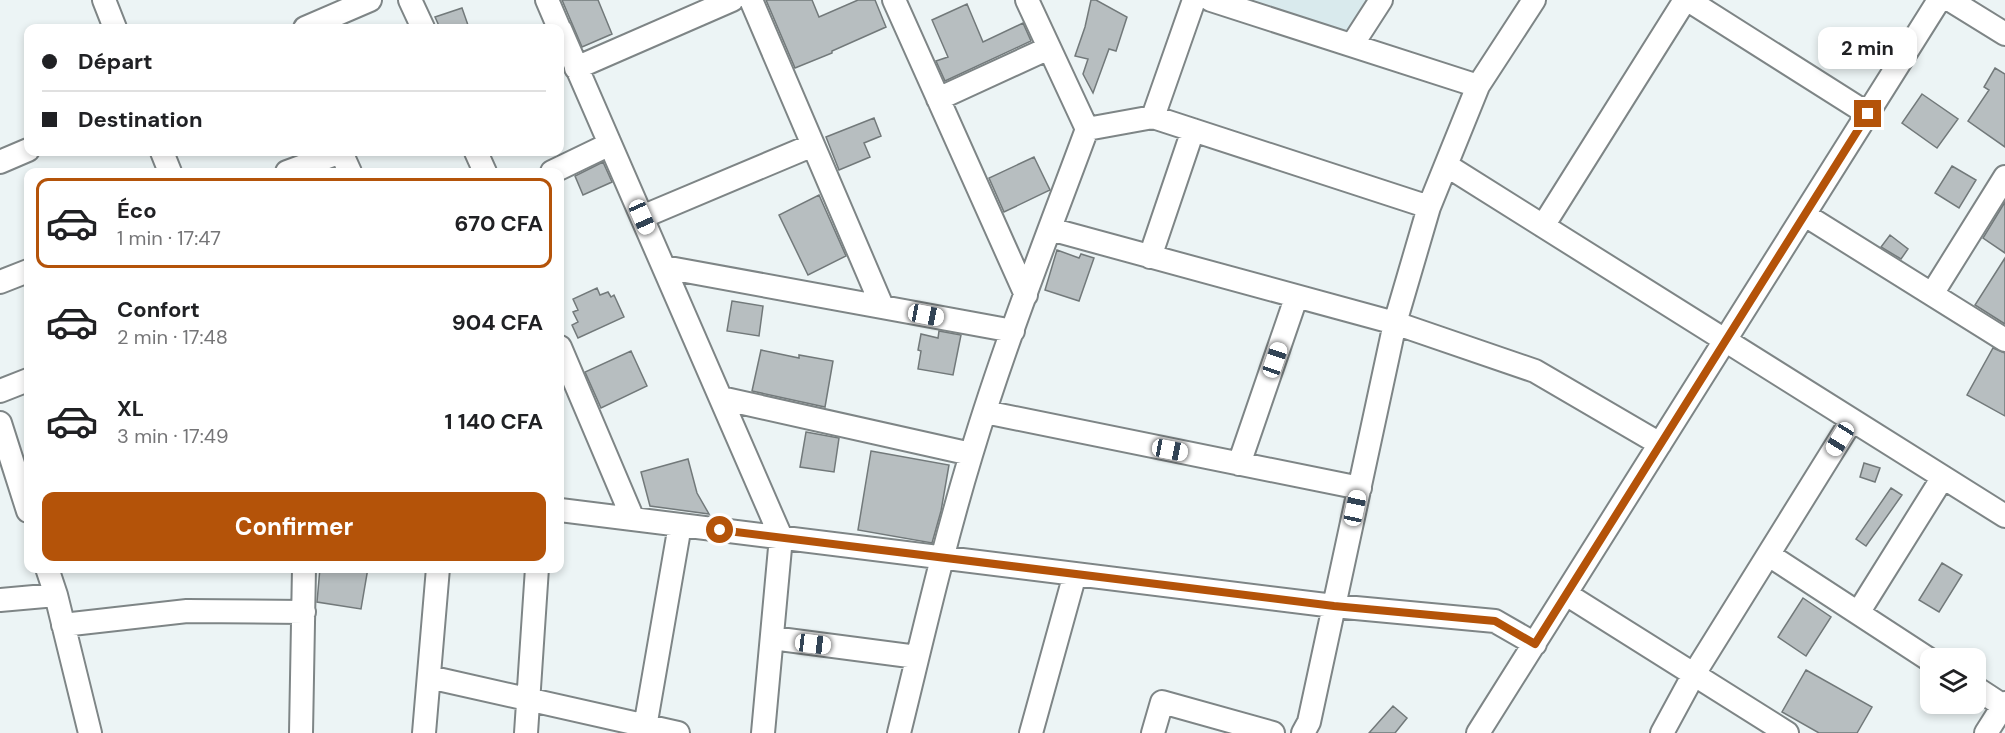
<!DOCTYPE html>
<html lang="fr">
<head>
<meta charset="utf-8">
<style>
	body { margin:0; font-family:"DM Sans",sans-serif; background:#f6f6f6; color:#202124; height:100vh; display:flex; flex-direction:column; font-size:22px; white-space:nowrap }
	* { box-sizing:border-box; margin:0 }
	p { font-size:20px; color:#757577 }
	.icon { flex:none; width:33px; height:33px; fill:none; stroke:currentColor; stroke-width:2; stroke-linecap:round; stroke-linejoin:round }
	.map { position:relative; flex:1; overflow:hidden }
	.sheet { position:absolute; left:24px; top:168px; width:540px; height:405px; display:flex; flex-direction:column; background:#fff; border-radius:12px; box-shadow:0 3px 9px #0003 }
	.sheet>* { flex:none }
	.banner { position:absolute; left:24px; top:24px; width:540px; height:132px; border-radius:12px; box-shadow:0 3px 9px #0003; display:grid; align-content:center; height:132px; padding:0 18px; background:#fff }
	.controls { position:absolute; left:1920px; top:648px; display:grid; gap:12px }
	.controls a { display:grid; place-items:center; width:66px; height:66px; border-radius:12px; background:#fff; box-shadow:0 3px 9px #0003; font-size:30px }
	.end { position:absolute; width:27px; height:27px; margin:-14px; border:8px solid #b45309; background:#fff; box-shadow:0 0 0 3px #fff }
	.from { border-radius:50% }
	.bubble { position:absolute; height:42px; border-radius:12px; background:#fff; box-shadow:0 3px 9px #0003; font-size:20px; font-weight:700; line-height:42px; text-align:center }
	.car { position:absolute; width:18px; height:36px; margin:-18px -9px; border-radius:8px; box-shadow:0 0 4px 2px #0007; background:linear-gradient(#fff 24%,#345 0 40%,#fff 0 76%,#345 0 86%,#fff 0) }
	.banner b { display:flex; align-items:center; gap:21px; height:57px; font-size:22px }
	.banner b+b { border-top:2px solid #e0e0e0 }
	.banner i { width:15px; height:15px; background:#202124 }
	ul { padding:10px 0 0; list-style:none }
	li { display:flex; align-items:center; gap:18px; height:90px; margin:0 12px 9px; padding:0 6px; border:3px solid transparent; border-radius:12px }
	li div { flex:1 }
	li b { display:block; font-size:22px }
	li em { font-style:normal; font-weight:700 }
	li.selected { border-color:#b45309 }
	li>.icon { width:54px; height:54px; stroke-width:1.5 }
	.action { display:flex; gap:12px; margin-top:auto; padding:12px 18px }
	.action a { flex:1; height:69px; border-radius:12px; background:#b45309; color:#fff; font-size:24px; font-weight:700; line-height:69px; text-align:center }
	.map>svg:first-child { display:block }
	.built { fill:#d9eaed }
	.building { fill:#b7bec0; stroke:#72797a; stroke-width:1.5 }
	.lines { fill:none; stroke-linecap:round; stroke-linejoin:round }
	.minor-casing { stroke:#7e8586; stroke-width:26 }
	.minor { stroke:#fff; stroke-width:22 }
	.route { stroke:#b45309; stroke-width:8 }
</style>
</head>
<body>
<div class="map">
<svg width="2005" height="733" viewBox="0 0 2005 733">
	<rect width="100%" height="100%" fill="#ecf4f5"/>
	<path class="built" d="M1238 0H1368L1348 33Z"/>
	<path class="building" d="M562 0H598L612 34 582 47Z
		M766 0H812L819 17 858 0H875L886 27 832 51V53L795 68Z
		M1091 0H1096L1127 17 1116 51 1109 49 1093 93 1083 74 1088 59 1075 56 1085 27Z
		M967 4 983 42 1023 23 1031 41 945 81 936 61 948 57 932 20Z
		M462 8 469 28H440L435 17Z
		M1995 68 2005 74V147L1968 121 1989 90 1984 87Z
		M1922 94 1958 119 1937 148 1902 123Z
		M874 118 881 136 864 143 870 157 839 170 826 137Z
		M1034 157 1050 190 1004 212 989 178Z
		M603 162 612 182 583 195 575 176Z
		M1952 166 1976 180 1959 208 1935 193Z
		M819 195 846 256 808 275 779 215Z
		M2005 202V253L1983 238Z
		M1890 235 1908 249 1901 259 1881 247Z
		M1057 250 1079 258 1081 254 1094 258 1079 301 1045 290Z
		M2005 258V324L1975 305Z
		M597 288 600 295 608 292 611 297 614 295 624 317 578 338 572 325 578 322 573 312 578 310 573 299Z
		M732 301 763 306 759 336 727 331Z
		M939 331 961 335 953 375 918 369 921 351 918 350 921 334 938 338Z
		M1993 348 2005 353V416L1967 395Z
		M761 350 799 358V355L833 361 825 407 752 391Z
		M631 351 647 386 601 408 585 372Z
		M806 432 839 438 834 472 800 467Z
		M871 451 949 465 941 511 932 543 858 530Z
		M688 459 697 493 709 514 650 506 641 472Z
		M1864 463 1880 468 1875 482 1860 477Z
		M1891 488 1902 495 1866 546 1856 539Z
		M1942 563 1962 575 1939 612 1919 600Z
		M320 568H368L361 609 317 602Z
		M1803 598 1831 617 1806 656 1778 637Z
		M1806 670 1872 707 1857 733H1819L1782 712Z
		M1393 706 1407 718 1395 733H1369Z"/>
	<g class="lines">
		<defs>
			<path id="minor" d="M104 0 115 28
				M410 0 423 28
				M547 0 559 28
				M751 0 882 306
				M894 0 1026 295
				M1211 0 1478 86
				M1688 0 1868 114
				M1950 0 2005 34
				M305 28 370 0
				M560 29 781 537 763 733
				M1352 45 1381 0
				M576 68 732 0
				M938 99 1049 48
				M1153 117 1194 0
				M1087 129 1153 117 1429 207
				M162 152 170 172
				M341 152 350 172
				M476 152 485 172
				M0 162 28 150
				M1446 165 2005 516
				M287 172 341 152
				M552 172 610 144
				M1805 215 2005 340
				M642 217 813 145
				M1543 226 1685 0
				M1050 229 1395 323 1535 371 1660 444
				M1150 257 1193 130
				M664 267 1013 331
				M0 282 28 271
				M1932 294 2005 177
				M560 347 633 519
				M0 391 28 380
				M721 398 971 454
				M985 412 1360 488
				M0 423 28 511
				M1239 464 1296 298
				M560 510 1334 606 1495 621 1535 644
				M1769 555 1930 660
				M47 568 56 595 90 733
				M1566 594 1787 733
				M0 600 56 595
				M1858 613 1943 477
				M63 625 187 611 304 612
				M772 638 917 657
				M429 677 678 733
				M1976 688 2005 707
				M301 733 304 568
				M424 733 438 568
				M526 733 537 568
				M644 733 680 525
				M899 733C922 640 943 547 971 455 1004 345 1047 237 1087 129L1027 0
				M1031 733 1075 574
				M1153 733 1162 702 1273 733
				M1303 733 1309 722 1395 323 1429 207 1478 86 1534 0
				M1478 733 1939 0
				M1662 733 1694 674 1852 420
				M1986 733 2005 703"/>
		</defs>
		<use href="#minor" class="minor-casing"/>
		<use href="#minor" class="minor"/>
	</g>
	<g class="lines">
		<path class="route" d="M720 530 1334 606 1495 621 1535 644 1868 114"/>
	</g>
</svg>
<div class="controls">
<a><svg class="icon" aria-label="layers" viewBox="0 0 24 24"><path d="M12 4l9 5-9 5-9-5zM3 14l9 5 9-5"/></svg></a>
</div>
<i class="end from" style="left:720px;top:530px"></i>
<i class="end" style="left:1868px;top:114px"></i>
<div class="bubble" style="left:1818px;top:27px;width:99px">2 min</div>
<i class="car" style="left:642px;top:217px;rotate:156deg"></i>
<i class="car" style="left:926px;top:315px;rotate:101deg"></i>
<i class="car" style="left:1275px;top:360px;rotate:19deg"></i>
<i class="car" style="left:1840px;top:439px;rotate:212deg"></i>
<i class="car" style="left:1170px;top:450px;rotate:101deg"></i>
<i class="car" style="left:1355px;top:508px;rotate:12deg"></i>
<i class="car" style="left:813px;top:644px;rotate:97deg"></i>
<div class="banner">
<b><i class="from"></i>Départ</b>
<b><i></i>Destination</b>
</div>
<section class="sheet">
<ul>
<li class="selected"><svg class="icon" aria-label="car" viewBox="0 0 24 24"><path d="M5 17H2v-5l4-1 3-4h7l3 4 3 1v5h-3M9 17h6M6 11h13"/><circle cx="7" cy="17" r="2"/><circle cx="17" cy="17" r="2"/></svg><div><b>Éco</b><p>1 min · 17:47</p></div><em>670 CFA</em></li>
<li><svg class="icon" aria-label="car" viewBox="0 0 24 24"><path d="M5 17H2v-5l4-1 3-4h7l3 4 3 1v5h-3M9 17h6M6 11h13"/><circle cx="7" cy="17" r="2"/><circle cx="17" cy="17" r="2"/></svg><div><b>Confort</b><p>2 min · 17:48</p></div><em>904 CFA</em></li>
<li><svg class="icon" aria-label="car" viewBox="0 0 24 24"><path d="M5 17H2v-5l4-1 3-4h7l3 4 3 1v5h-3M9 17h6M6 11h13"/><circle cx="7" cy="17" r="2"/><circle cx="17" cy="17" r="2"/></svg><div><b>XL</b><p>3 min · 17:49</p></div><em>1 140 CFA</em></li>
</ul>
<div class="action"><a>Confirmer</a></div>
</section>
</div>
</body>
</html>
